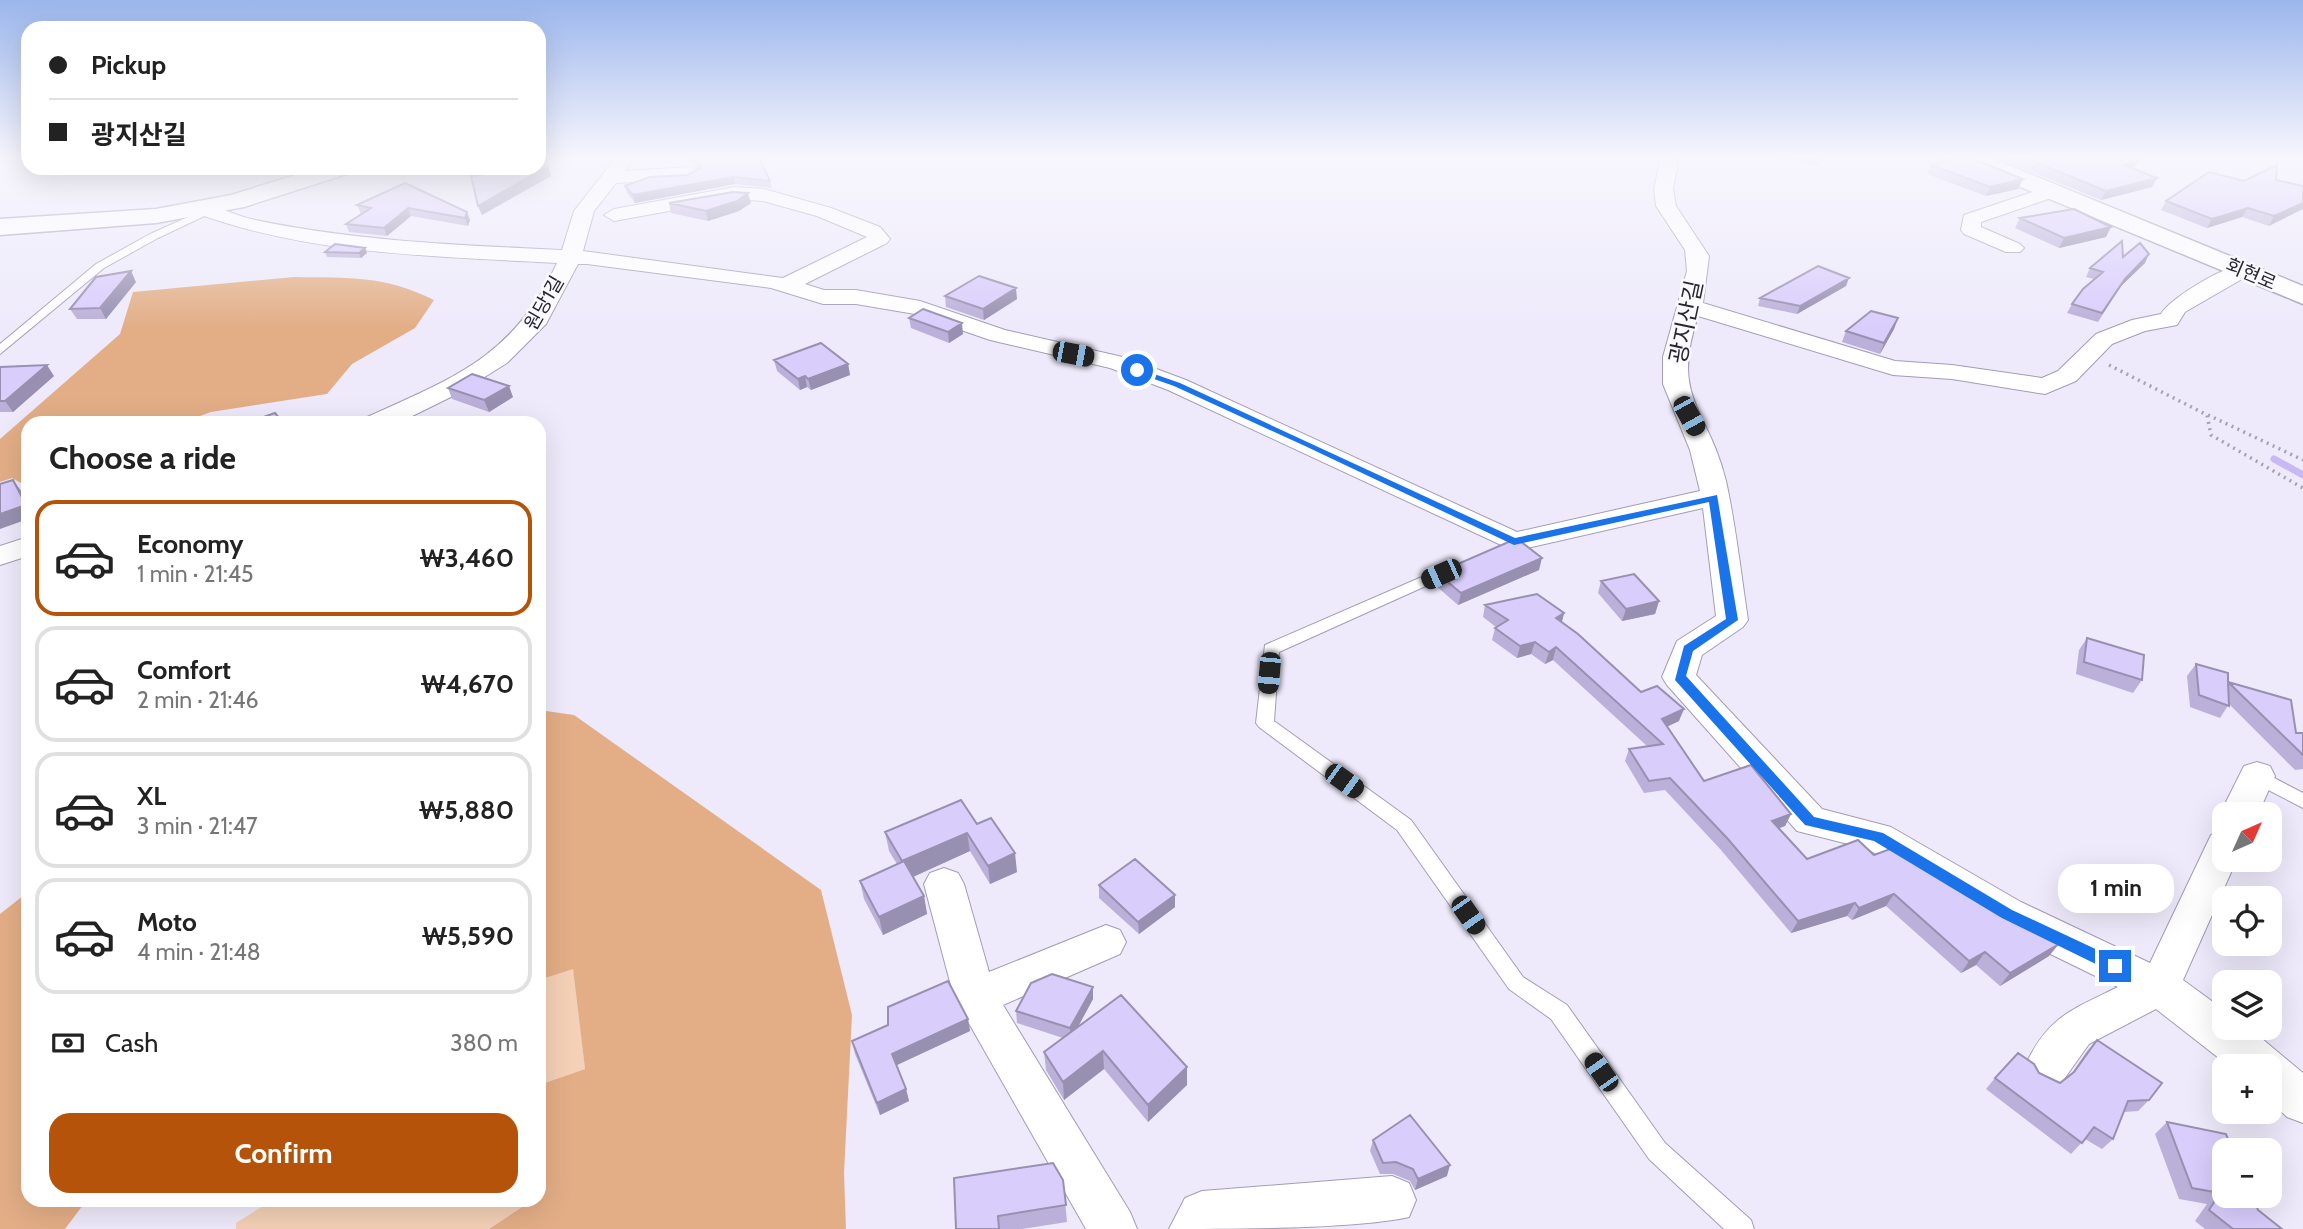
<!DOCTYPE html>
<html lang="en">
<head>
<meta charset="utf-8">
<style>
	body { margin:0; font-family:Cabin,"Noto Sans KR",sans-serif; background:#f6f6f6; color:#222; height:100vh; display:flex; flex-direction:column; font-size:26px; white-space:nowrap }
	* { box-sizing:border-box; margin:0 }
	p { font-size:23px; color:#767676 }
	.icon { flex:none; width:38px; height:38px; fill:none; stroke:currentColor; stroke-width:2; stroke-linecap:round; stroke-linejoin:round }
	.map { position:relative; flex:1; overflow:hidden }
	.drawer { position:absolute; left:21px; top:416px; width:525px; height:791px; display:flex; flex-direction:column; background:#fff; border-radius:21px; box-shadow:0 7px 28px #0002 }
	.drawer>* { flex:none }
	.top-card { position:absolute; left:21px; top:21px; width:525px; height:154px; border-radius:21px; box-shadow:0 7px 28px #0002; display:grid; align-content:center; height:154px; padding:0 28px; background:#fff }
	.needle { width:46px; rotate:45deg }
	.tools { position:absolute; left:2212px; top:802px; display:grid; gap:14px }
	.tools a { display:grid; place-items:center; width:70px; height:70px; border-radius:14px; background:#fff; box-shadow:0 7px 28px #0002; font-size:35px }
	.end { position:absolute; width:32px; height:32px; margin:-16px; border:9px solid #1a73e8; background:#fff; box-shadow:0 0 0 4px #fff }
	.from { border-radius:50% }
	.bubble { position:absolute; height:49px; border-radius:21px; background:#fff; box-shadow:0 7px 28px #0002; font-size:23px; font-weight:700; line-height:49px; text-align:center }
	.car { position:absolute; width:21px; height:42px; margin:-21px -10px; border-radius:9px; box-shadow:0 0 5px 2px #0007; background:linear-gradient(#222 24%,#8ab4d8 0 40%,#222 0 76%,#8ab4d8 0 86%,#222 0) }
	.top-card b { display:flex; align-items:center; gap:24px; height:66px; font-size:26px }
	.top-card b+b { border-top:2px solid #e0e0e0 }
	.top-card i { width:18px; height:18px; background:#222 }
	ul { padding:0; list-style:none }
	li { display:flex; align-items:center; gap:21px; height:116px; margin:0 14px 10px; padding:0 14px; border:4px solid #e0e0e0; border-radius:21px }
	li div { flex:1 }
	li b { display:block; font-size:26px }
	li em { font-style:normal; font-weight:700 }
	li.selected { border-color:#b45309 }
	li>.icon { width:63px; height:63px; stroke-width:1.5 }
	h2 { padding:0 28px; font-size:32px; line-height:84px }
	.pay { display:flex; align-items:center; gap:18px; height:77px; padding:0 28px; font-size:26px }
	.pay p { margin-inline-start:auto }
	.cta { display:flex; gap:14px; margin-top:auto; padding:14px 28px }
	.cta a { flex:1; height:80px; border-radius:21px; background:#b45309; color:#fff; font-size:28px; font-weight:700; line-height:80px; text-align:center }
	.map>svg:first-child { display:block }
	.green { fill:#f4d0b6 }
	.forest { fill:#e3ae86 }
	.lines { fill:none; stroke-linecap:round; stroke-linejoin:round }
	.stream { stroke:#c8b8f3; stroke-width:7 }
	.service-casing { stroke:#a39cb6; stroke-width:2 }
	.minor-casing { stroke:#a39cb6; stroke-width:2 }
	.tertiary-casing { stroke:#a39cb6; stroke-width:3 }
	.path-far1 { stroke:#a6a2b0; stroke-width:2.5; stroke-dasharray:1 3.5; stroke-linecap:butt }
	.path { stroke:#a6a2b0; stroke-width:3.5; stroke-dasharray:2 4.5; stroke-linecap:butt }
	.service { fill:#fff; fill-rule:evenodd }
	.minor { fill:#fff; fill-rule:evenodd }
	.tertiary { fill:#fff; fill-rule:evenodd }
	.wall { fill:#bbb0d9 }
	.shaded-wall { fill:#9890b0 }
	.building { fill:#d9cdfc; stroke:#9890b0; stroke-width:2 }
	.route { fill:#1a73e8 }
	.labels { text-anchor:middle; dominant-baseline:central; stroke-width:5; stroke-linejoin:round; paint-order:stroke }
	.far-street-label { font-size:19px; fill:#292630; stroke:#faf9ff }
	.street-label { font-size:23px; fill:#292630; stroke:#faf9ff }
</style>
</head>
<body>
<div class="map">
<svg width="2303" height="1229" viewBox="0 0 2303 1229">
	<rect width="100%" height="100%" fill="#eeeafb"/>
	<path class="green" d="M573 968 585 1069 539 1085V980Z
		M271 1201H531L489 1229H236V1223Z"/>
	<path class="forest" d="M294 277C348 278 384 275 434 300L415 328 352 364 327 394 211 412 181 423 28 424V487L12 478 0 482V439L120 334 133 292Z
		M539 710 574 715 821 890 852 1015 844 1173 846 1229H489L531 1201 539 1200V1195L546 1190 539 1159V1085L585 1069 573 969 539 980Z
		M28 892V1200L86 1201 65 1229H0V914Z"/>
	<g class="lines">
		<path class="stream" d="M2274 459 2303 475"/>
		<defs>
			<path id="service" d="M206 209 215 211 158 238 104 268 0 354V344L96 264 150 234Z
				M1454 563 1462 568 1459 571 1279 652 1274 721 1411 820 1523 977 1567 1005 1665 1143 1751 1220 1754 1229H1724L1649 1159 1551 1019 1509 989 1397 830 1259 727 1256 723 1265 645Z
				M2257 769 2303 793V808L2251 781 2248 776 2251 771Z"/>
			<path id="minor" d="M617 156H635L625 171 690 167 700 173 690 179 616 183 594 211 583 251 783 278 867 237 817 216 763 201 735 199 614 221 604 215 614 209 735 187 764 189 831 208 880 227 890 239 887 243 805 284 824 290H856L920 301 1005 330 1127 358 1186 380 1517 532 1700 491 1690 450 1663 384V357L1687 271 1685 250 1656 206 1654 189 1661 156H1679L1673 189 1676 206 1709 256 1703 303 1895 361 1952 365 2042 378 2058 371 2096 334 2132 320 2161 314C2170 298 2230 261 2249 265L2252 270 2249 275 2185 312 2177 325 2145 331 2112 344 2076 381 2045 394 1952 379 1893 375 1698 316C1670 400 1708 407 1726 481 1736 526 1741 574 1748 620L1743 627 1702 655 1696 675 1822 809 1891 827 2021 902 2150 963 2211 835 2224 831V859H2237L2183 980 2224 1010V1027H2248L2303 1073V1123L2287 1117 2270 1101V1066H2229L2156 1009 2089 1044 2062 1082 2046 1088 2030 1082 2024 1068C2047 1017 2071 1010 2118 987L1993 926 1868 849 1797 831 1667 685 1662 677 1677 641 1716 616 1703 508 1514 551 1168 390 1110 368 990 340 915 314 856 304H823L771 288 587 264H578L546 324 507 363 459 393 396 424H361L365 418C453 378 514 357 557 263 435 256 308 255 193 212L190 208 200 202C217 206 234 215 251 219 353 241 458 245 562 250L574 211Z
				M2053 185 2063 191 2060 195 1981 222V227L2020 244 2024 248 2020 252H2006L1964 234 1961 230 1964 215Z
				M28 537V556L0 565V546Z
				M2257 762 2270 766 2275 776 2258 814H2224V821L2220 814 2244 766Z
				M944 868 958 873 964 884 989 972 1106 925 1120 930 1126 942 1120 954 1003 1005 1130 1212 1137 1229H1086L954 997 924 884 930 873Z
				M1392 1176 1409 1183 1416 1200 1409 1217C1355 1229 1231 1229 1169 1229L1185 1198 1202 1191Z"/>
			<path id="tertiary" d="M1955 156H1986L2303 286V304L1958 161Z
				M318 168H354L350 173 244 207 156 223 0 235V219L156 209 231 195Z"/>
		</defs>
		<use href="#service" class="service-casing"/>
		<use href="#minor" class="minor-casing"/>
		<use href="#tertiary" class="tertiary-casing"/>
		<path class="path-far1" d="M7 161 16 156
			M0 163H28"/>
		<path class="path" d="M2109 365 2207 415 2211 435 2303 488
			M2208 415 2303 460"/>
		<use href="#service" class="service"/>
		<use href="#minor" class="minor"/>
		<use href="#tertiary" class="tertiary"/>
	</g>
	<path class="wall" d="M688 156H758L770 181 772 188 735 184 635 203 627 193 625 186 688 175 698 169 695 167 694 163 689 162Z
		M1769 156H1824L1817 166Z
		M1932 156H1966L2023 179 2018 189 1986 196 1927 174 1931 165 1945 161Z
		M1993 156H2143L2138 164 2131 168 2152 187 2101 200Z
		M2276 180 2303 186 2269 226 2242 217 2207 228 2161 210 2166 201 2244 181Z
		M405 183 470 220 468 226 411 216 387 236 349 232 346 224 361 214 357 205Z
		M669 203H751L739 211 708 221 671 213Z
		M2020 218 2106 237 2059 248 2015 228Z
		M365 248 367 253 361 258 327 257 325 252Z
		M2123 257 2145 263 2120 287 2098 322 2067 313 2072 304 2094 279 2086 277 2090 268Z
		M136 282 106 319H77L70 309Z
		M1846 286 1797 314 1758 306 1760 298Z
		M945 296 1017 299 984 320 946 307Z
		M909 318 963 334 949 343 911 328Z
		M1898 318 1894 329 1880 354 1842 342 1846 331Z
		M774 360 848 364 850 375 811 390 807 387 800 390 777 371Z
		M0 367 54 376 13 412H0Z
		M448 388 513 397 489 412 452 399Z
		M1539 570 1458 605 1435 585 1437 573Z
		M1601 581 1659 601 1655 614 1622 621 1598 593Z
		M1485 605 1564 613 1562 622 1641 692 1679 721 1667 727 1704 781 1791 814 1785 826 1779 828 1807 859 1874 855 2049 956 2000 986 1976 965 1961 973 1886 906 1852 920 1847 916 1791 933 1721 850 1665 790 1644 793 1625 761 1629 749 1647 746 1553 660 1545 664 1531 654 1517 658 1492 640 1495 628 1496 627 1483 617Z
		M2087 638 2142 680 2133 693 2076 674 2079 650Z
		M2196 664 2228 682 2296 733H2303V769L2295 770 2229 704 2220 718 2190 707 2187 676Z
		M977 824 1017 872 990 884 970 851 913 877 924 896 927 914 883 935 864 899 860 881 897 864 889 851 885 832Z
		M1099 885 1175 895V907L1139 934 1099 898Z
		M1093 999 1078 1026 1187 1085 1148 1122 1104 1069 1064 1100 1046 1070 1044 1052 1063 1038 1017 1023 1016 1011Z
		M968 1019 970 1031 896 1065 906 1089 909 1101 880 1115 855 1054 852 1041Z
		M2097 1040 2149 1100 2138 1111 2124 1112 2113 1139 2102 1149 2085 1139 2071 1154 1986 1089 1995 1078 2039 1073 2060 1083 2070 1076 2087 1051Z
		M2167 1122 2258 1210 2282 1229H2205L2195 1221 2207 1204 2179 1199 2155 1134Z
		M1373 1140 1447 1176 1415 1190 1410 1181 1393 1174H1380L1370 1151Z
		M1063 1180 1067 1222 1022 1229H956Z"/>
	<path class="shaded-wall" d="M1821 156H1824L1817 166 1820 157Z
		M2141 156H2143L2138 164 2119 175 2124 165Z
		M548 166 551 176 482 215 478 206Z
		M733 177 735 184 635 203 633 195Z
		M2157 178 2152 187 2101 200 2106 191Z
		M2023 179 2018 189 1986 196 1990 187Z
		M748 193 751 203 739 211 708 221 706 211Z
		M2303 203V209L2269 226 2274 216Z
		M408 208 411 216 387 236 384 228Z
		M2248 208 2242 217 2207 228 2212 219Z
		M467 212 470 220 468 226 465 218Z
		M2111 227 2106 237 2059 248 2064 238Z
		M365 248 367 253 361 258 359 253Z
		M2149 254 2145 263 2120 287 2098 322 2125 279Z
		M131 271 136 282 106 319 100 308Z
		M1849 278 1846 286 1797 314 1800 306Z
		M1016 288 1017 299 984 320 983 309Z
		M1898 318 1894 329 1880 354 1884 343Z
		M962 323 963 334 949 343 948 332Z
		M848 364 850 375 811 390 808 379Z
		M47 365 54 376 13 412 5 401Z
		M805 376 807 387 800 390 798 379Z
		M509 386 513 397 489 412 484 400Z
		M13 480 22 492 28 504V519L0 529V514Z
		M1542 558 1539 570 1458 605 1461 593Z
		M1659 601 1655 614 1622 621 1626 609Z
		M1564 613 1561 625 1556 618Z
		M1535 642 1531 654 1517 658 1520 646Z
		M1556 647 1553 660 1545 664 1549 652Z
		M1684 709 1679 721 1657 731 1662 719Z
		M1791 814 1785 826 1766 833 1772 821Z
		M967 833 970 851 906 880 902 861Z
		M1015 853 1017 872 990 884 988 866Z
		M1894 894 1886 906 1852 920 1859 908Z
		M1175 895V907L1139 934 1138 922Z
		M924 896 927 914 883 935 879 917Z
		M1855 903 1847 916 1791 933 1798 921Z
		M2059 944 2049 956 2000 986 2010 973Z
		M1985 952 1976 965 1961 973 1969 961Z
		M1093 987V999L1071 1040 1070 1028Z
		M968 1019 970 1031 895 1066 892 1054Z
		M1103 1051 1104 1069 1064 1100 1063 1082Z
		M1187 1067V1085L1148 1122V1105Z
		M906 1089 909 1101 880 1115 877 1103Z
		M1450 1165 1447 1176 1415 1190 1418 1179Z"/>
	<path class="building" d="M691 156H758L770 181 733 177 633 195 625 186 650 177 688 175 700 168 701 165 694 160 700 158Z
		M1958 156H1966L2023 179 1990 187 1931 165 1962 157Z
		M2020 156H2141L2124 165 2157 178 2106 191Z
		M2277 165 2276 180 2303 186V203L2274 216 2248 208 2212 219 2166 201 2209 172 2244 181Z
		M548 166 478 206 471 176Z
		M405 183 467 212 465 218 408 208 384 228 346 224 371 208 357 205Z
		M733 192 748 193 737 201 706 211 669 203Z
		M2074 209 2111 227 2064 238 2020 218Z
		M2122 241 2123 257 2140 243 2149 254 2125 279 2102 313 2072 304 2083 289 2103 272 2090 268Z
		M335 244 365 248 359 253 325 252Z
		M1818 266 1849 278 1800 306 1760 298Z
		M131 271 100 308 70 309 96 277Z
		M979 276 1016 288 983 309 945 296Z
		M923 309 962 323 948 332 909 318Z
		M1871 311 1898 318 1884 343 1846 331Z
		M821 343 848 364 808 379 805 376 798 379 774 360Z
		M47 365 5 401H0V367Z
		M472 374 509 386 484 400 448 388Z
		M275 413 284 424H243Z
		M13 480 26 505 0 514V484Z
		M1513 540 1520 541 1542 558 1461 593 1437 573Z
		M1634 574 1659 601 1626 609 1601 581Z
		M1537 594 1564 613 1556 618 1578 634 1641 692 1657 686 1684 709 1662 719 1704 781 1751 765 1791 814 1772 821 1807 859 1858 840 1874 855 1890 849 2001 916 2059 944 2010 973 1985 952 1969 961 1894 894 1859 908 1855 903 1798 921 1727 838 1670 778 1649 781 1629 749 1663 744 1556 647 1549 652 1535 642 1520 646 1495 628 1508 620 1485 605Z
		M2087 638 2144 655 2142 680 2084 662Z
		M2196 664 2228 673V682L2291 700 2296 733H2303V755L2228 682 2229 706 2199 695Z
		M961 800 977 824 991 818 1015 853 988 866 967 833 902 861 885 832Z
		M1135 859 1175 895 1138 922 1099 885Z
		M904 861 924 896 879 917 860 881Z
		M1052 974 1093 987 1070 1028 1016 1011 1031 983Z
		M948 981 968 1019 892 1054 906 1089 877 1103 852 1041 888 1025V1007Z
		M1121 995 1187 1067 1148 1105 1103 1051 1063 1082 1044 1052Z
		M2097 1040 2162 1083 2149 1100 2128 1101 2113 1139 2094 1127 2082 1143 1995 1078 2018 1053 2034 1064 2039 1073 2060 1083 2074 1072Z
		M1410 1115 1450 1165 1418 1179 1413 1169 1396 1162 1383 1163 1373 1140Z
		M2167 1122 2226 1134 2232 1150H2224V1195H2252L2258 1210 2282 1229H2233L2209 1210 2220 1193 2192 1188Z
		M1053 1163 1063 1180 1066 1205 998 1216 999 1229H956L954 1178Z"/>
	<linearGradient id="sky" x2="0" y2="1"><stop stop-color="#9bb6ec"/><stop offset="0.48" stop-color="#f7f6fd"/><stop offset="1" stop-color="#f7f6fd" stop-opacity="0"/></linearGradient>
	<rect width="2303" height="328" fill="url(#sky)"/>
	<path class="route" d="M1137 368 1180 383 1515 538 1717 495 1738 620 1693 651 1686 676 1814 817 1883 833 2012 910 2121 961V971H2110L2002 918 1874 841 1805 825 1675 680 1684 646 1726 619 1709 502 1514 545 1305 446 1174 386 1134 372Z"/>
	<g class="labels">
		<g class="far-street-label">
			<text transform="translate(2251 274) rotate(23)">회현로</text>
			<text transform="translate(544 303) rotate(-60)">원당1길</text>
		</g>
		<g class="street-label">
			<text transform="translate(1686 322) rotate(-78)">광지산길</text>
		</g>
	</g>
</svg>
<div class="tools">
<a><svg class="needle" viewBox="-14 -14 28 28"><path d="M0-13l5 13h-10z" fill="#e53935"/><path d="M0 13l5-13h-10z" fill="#767676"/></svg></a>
<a><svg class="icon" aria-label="locate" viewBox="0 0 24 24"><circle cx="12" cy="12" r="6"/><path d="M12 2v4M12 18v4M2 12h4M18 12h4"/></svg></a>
<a><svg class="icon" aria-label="layers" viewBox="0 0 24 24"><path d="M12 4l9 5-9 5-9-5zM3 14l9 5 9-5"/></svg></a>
<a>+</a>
<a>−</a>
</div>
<i class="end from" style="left:1137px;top:370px"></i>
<i class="end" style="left:2115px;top:966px"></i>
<div class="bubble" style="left:2058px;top:864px;width:116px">1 min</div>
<i class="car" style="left:1073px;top:354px;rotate:101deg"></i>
<i class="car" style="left:1689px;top:416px;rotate:151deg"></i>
<i class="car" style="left:1441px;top:574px;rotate:246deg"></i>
<i class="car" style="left:1269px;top:673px;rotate:185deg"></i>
<i class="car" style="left:1344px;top:781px;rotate:126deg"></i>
<i class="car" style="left:1468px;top:915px;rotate:145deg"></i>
<i class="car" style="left:1601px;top:1072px;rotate:325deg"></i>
<div class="top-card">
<b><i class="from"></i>Pickup</b>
<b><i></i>광지산길</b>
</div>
<section class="drawer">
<h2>Choose a ride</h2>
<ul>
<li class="selected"><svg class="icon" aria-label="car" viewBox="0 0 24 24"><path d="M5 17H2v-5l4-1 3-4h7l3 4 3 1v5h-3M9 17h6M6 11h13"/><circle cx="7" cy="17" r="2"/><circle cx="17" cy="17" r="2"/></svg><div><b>Economy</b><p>1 min · 21:45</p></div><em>₩3,460</em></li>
<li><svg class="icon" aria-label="car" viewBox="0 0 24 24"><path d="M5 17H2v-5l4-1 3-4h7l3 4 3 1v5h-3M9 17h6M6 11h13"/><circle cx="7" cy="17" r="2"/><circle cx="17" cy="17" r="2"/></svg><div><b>Comfort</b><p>2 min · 21:46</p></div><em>₩4,670</em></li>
<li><svg class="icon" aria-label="car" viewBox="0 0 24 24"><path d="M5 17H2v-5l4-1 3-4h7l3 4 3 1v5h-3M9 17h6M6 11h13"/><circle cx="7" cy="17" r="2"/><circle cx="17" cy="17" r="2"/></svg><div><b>XL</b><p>3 min · 21:47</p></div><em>₩5,880</em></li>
<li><svg class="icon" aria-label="car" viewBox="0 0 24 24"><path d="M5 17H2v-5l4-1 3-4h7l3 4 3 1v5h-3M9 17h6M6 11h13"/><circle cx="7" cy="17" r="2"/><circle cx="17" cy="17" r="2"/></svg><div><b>Moto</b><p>4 min · 21:48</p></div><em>₩5,590</em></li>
</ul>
<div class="pay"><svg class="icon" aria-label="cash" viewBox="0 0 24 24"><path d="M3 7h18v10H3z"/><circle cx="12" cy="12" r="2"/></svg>Cash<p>380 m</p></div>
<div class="cta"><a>Confirm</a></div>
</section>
</div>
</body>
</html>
